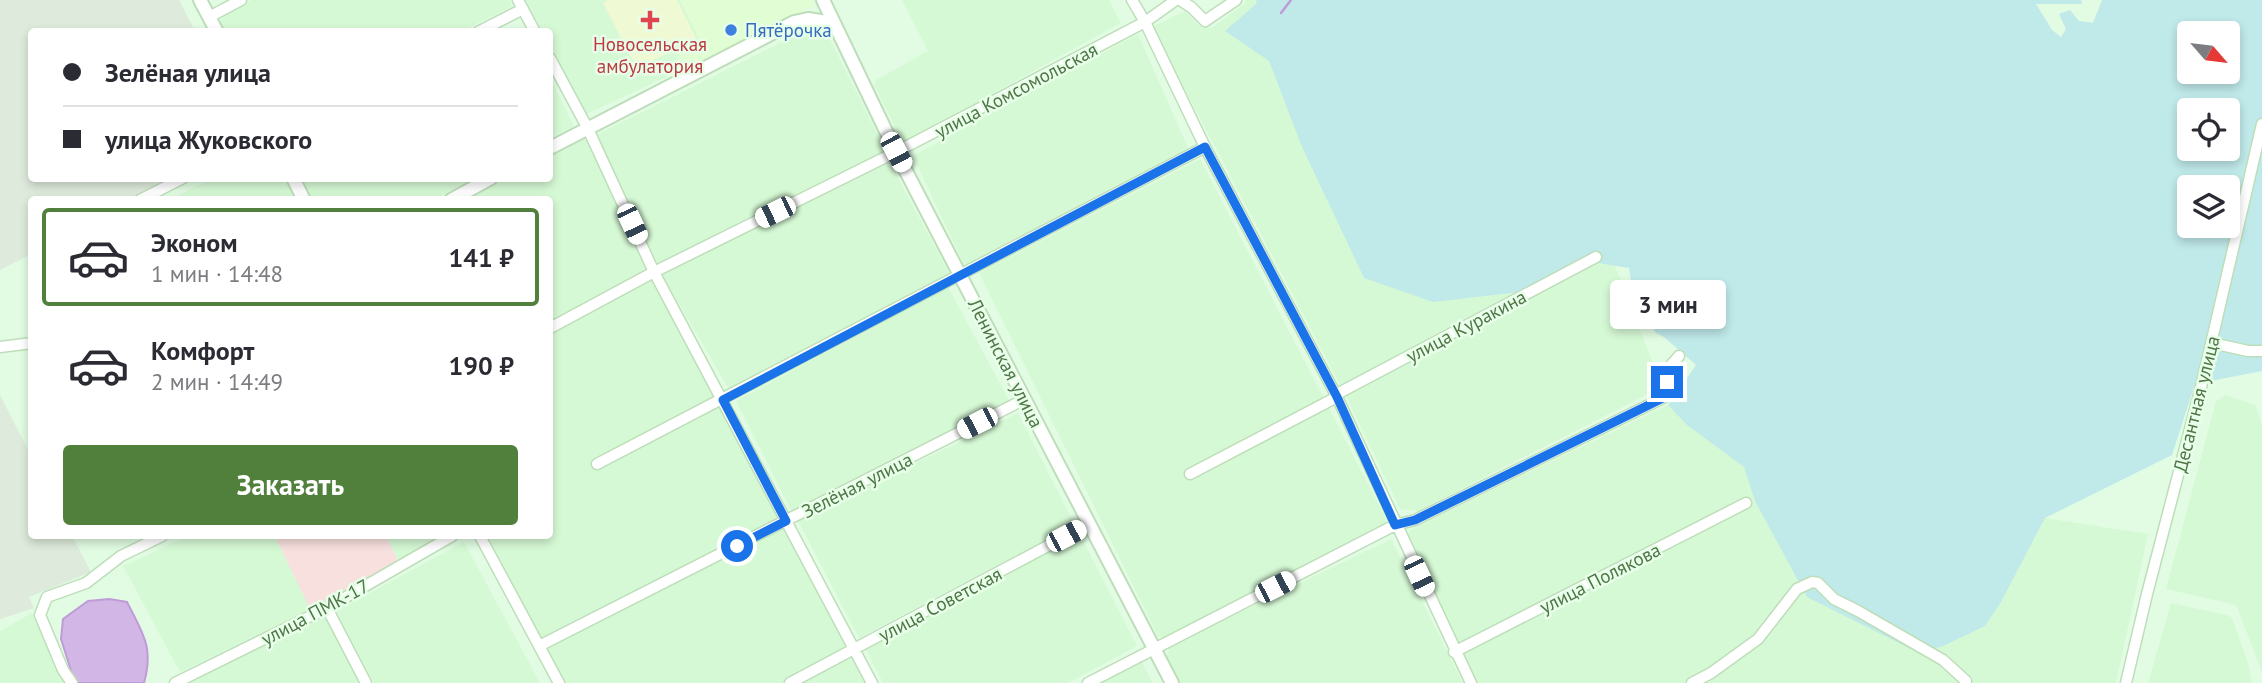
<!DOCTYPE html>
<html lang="ru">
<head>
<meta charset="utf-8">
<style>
	body { margin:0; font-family:"PT Sans",sans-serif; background:#f2f2f3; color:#2b2b33; height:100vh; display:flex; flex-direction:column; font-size:26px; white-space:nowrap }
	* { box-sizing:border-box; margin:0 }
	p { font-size:23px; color:#7c7c81 }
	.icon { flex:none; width:38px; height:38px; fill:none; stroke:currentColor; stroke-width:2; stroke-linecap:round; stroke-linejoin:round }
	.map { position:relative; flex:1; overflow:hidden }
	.details { position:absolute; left:28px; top:196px; width:525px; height:343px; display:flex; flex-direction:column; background:#fff; border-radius:7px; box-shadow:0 4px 10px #0003 }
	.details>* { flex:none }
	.banner { position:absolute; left:28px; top:28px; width:525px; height:154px; border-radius:7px; box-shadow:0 4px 10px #0003; display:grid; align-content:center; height:154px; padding:0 35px; background:#fff }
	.needle { width:46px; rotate:118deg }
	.tools { position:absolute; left:2177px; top:21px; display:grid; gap:14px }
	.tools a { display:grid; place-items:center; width:63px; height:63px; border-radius:7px; background:#fff; box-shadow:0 4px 10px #0003; font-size:35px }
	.end { position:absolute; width:32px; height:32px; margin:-16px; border:9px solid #1a73e8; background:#fff; box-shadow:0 0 0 4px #fff }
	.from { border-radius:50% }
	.bubble { position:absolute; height:49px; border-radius:7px; background:#fff; box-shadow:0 4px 10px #0003; font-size:23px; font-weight:700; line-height:49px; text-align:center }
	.car { position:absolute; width:21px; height:42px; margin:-21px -10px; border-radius:9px; box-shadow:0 0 5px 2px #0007; background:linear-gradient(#fff 24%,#345 0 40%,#fff 0 76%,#345 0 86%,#fff 0) }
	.banner b { display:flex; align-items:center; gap:24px; height:66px; font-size:26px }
	.banner b+b { border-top:2px solid #e1e1e2 }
	.banner i { width:18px; height:18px; background:#2b2b33 }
	ul { padding:12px 0 0; list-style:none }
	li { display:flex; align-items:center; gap:21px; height:98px; margin:0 14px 10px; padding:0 21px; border:4px solid transparent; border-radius:7px }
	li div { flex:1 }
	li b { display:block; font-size:26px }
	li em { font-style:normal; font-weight:700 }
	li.active { border-color:#50803b }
	li>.icon { width:63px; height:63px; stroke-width:1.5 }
	.cta { display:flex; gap:14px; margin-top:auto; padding:14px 35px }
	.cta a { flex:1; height:80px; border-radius:7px; background:#50803b; color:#fff; font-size:28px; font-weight:700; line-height:80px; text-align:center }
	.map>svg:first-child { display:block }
	.residential { fill:#d6f9d5 }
	.commercial { fill:#e0fdd4 }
	.industrial { fill:#deebdc }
	.education { fill:#f8e0de }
	.medical { fill:#effad4 }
	.green { fill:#c0e9ea; fill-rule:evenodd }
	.water { fill:#d1b6e6; stroke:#bf9cd8; stroke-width:2 }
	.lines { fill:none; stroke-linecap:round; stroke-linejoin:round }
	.stream { stroke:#bf9cd8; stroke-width:2.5 }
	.minor-casing { stroke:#bedeba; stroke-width:13 }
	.tertiary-casing { stroke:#bedeba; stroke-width:16 }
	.minor { stroke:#fff; stroke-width:10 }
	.tertiary { stroke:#fff; stroke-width:12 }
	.route { stroke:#1a73e8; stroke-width:9 }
	.health-dot { fill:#e0444e; stroke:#e7ffe8; stroke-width:2.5 }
	.shop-dot { fill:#3f7fe0; stroke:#e7ffe8; stroke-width:2.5 }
	.labels { text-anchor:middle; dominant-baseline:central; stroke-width:5; stroke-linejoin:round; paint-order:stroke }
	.shop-label { font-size:19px; fill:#366cbe; stroke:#e7ffe8; text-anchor:start }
	.health-label { font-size:19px; fill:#be3a42; stroke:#e7ffe8 }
	.street-label { font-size:19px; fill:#517448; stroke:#e7ffe8 }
</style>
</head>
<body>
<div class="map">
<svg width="2262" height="683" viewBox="0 0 2262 683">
	<rect width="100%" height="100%" fill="#e1fce2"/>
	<path class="residential" d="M251 0H509L512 6 463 31 225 32 220 22 225 13Z
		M526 0H680L699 39 675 53 683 69 585 115 550 45V32L542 31Z
		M902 0H1109L1121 23 903 143 874 85 876 80 928 51Z
		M1245 0H1500L1620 278 1662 387 1418 511 1400 509 1346 396 1152 27 1185 11 1198 25 1212 28 1245 3Z
		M810 28 826 31 886 151 658 265 596 135Z
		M1138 34 1189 150 964 265 913 156Z
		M550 78 574 126 550 138Z
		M584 136 648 270 550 323V200H466L505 179 550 178V155Z
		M1200 159 1389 524 1164 639 1158 636 979 273Z
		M889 161 949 273 730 391 661 273Z
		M212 178 285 179 296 199H171Z
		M301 179H473L433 200 311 199Z
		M653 280 779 518 542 640 488 536H550V334Z
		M948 287 1009 400 793 514 736 401Z
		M1688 395 1985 626 2001 602 2045 518 2148 534 2116 683H1476L1406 539 1410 530Z
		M2226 395 2255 405 2262 424V672L2236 605 2166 589 2216 401Z
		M1018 413 1075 525 859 638 798 521Z
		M785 526 849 649 783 683H564L545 648Z
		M1080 535 1137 646 1068 683H883L865 648Z
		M188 536H445L310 609 180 672 123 566Z
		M1391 539 1463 683H1179L1166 657 1170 646Z
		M464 542 540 683H374L336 611Z
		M2171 603 2227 615 2232 618 2248 663 2252 683H2148Z
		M32 613 59 671 68 683H0V631Z
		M325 615 360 683H189Z
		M852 657 865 683H802Z
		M1141 660 1153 683H1098Z"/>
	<path class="commercial" d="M680 0H814L816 5 683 69 675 53 699 39Z"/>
	<path class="industrial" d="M0 0H179L195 31 32 32V178L174 179 135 199 32 200 31 254 0 270Z
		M0 395 31 456 32 536H72L91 572 29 597 34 608 0 619Z"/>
	<path class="education" d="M275 536H386L398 561 310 609Z"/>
	<path class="medical" d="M608 0H677L696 38 637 69 603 3Z"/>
	<path class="green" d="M1256 0H2081L2082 4H2036L2052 30 2061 37 2066 29 2059 14 2070 10 2079 21 2093 23 2102 0H2262V371L2195 384 2172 455 2045 518 2001 602 1985 626 1941 647 1915 651 1807 597 1755 501 1744 467 1687 425 1668 405 1696 365 1664 337 1656 333 1641 308 1632 286 1629 268 1579 260 1520 292 1433 302 1364 278 1302 147 1269 61 1225 31 1257 3ZM2189 33H2228V72H2189ZM2189 110H2228V149H2189ZM2189 187H2228V226H2189Z"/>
	<path class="water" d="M109 599 127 602C143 634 154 647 144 683H75L61 639 63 619 88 601Z"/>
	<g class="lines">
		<path class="stream" d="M1281 13 1291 0"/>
		<defs>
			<path id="minor" d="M518 0 535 32
				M1132 0 1145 22 1205 147 1337 397 1471 683
				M1180 0 1191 7 1205 21 1236 0
				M209 17 241 0
				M478 32 523 9
				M550 58 588 129 654 272 872 683
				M140 200 183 178
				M550 328 654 272 896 152 1145 22 1176 0
				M2212 343 2248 351H2262
				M0 347 32 343
				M1335 395 1596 257
				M597 464 1205 147
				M1190 474 1337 397
				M480 536 559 683
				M327 608 366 683
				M539 646 1025 399
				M1454 652 1746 503
				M72 683 63 670 40 615 47 597 86 583 121 556 162 536
				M175 683 327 608 452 536
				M790 683 1089 524
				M1088 683 1395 525 1415 520 1663 398 1671 365 1679 356
				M1692 683 1711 673 1758 639 1797 589 1812 582 1818 583 1834 599 1858 611 1943 660 1966 681
				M2126 683 2147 594 2201 387 2262 124"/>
			<path id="tertiary" d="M200 0 217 32
				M823 0 896 152 1172 683
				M550 148 794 22 808 19 833 23
				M293 178 304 200
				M451 200 491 178"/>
		</defs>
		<use href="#minor" class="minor-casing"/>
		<use href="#tertiary" class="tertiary-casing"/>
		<use href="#minor" class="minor"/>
		<use href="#tertiary" class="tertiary"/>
	</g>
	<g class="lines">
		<path class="route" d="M737 546 786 521 723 400 1205 147 1337 397 1395 525 1415 520 1663 398 1667 382"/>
	</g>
	<path class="health-dot" d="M646.5 9.5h7v7h7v7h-7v7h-7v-7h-7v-7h7z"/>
	<circle class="shop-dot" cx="731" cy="30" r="7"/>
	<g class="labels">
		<g class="shop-label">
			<text x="745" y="30">Пятёрочка</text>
		</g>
		<g class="health-label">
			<text x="650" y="44">Новосельская<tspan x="650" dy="22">амбулатория</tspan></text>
		</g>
		<g class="street-label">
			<text transform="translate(1016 90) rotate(-28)">улица Комсомольская</text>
			<text transform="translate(1466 326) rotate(-28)">улица Куракина</text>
			<text transform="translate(1006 363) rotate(63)">Ленинская улица</text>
			<text transform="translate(2196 404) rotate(-76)">Десантная улица</text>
			<text transform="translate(857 485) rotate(-27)">Зелёная улица</text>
			<text transform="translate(1600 578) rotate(-27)">улица Полякова</text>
			<text transform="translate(940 604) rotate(-28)">улица Советская</text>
			<text transform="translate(315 612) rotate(-28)">улица ПМК-17</text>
		</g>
	</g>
</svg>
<div class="tools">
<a><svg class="needle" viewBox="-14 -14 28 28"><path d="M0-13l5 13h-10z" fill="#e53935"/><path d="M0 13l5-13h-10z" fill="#7c7c81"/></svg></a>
<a><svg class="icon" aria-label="locate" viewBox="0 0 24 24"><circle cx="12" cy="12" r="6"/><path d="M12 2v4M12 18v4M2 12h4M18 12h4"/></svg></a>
<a><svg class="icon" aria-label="layers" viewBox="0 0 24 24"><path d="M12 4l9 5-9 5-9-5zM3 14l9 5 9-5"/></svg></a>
</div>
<i class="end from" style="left:737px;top:546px"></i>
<i class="end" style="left:1667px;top:382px"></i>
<div class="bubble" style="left:1610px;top:280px;width:116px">3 мин</div>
<i class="car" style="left:896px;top:152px;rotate:152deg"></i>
<i class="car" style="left:775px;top:212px;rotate:244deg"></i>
<i class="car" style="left:632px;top:224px;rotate:155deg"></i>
<i class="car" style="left:977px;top:423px;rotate:243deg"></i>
<i class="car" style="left:1066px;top:536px;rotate:62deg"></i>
<i class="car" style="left:1419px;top:576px;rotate:155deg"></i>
<i class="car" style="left:1275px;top:587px;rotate:63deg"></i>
<div class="banner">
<b><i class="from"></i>Зелёная улица</b>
<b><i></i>улица Жуковского</b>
</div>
<section class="details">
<ul>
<li class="active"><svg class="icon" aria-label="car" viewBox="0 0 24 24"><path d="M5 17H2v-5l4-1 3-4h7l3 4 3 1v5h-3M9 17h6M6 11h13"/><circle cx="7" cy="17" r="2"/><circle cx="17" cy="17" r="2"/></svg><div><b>Эконом</b><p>1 мин · 14:48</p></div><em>141 ₽</em></li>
<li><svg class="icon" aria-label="car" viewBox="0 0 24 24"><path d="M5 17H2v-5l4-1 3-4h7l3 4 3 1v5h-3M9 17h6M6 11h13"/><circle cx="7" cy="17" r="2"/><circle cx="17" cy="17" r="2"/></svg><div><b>Комфорт</b><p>2 мин · 14:49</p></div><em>190 ₽</em></li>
</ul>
<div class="cta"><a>Заказать</a></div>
</section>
</div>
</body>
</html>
